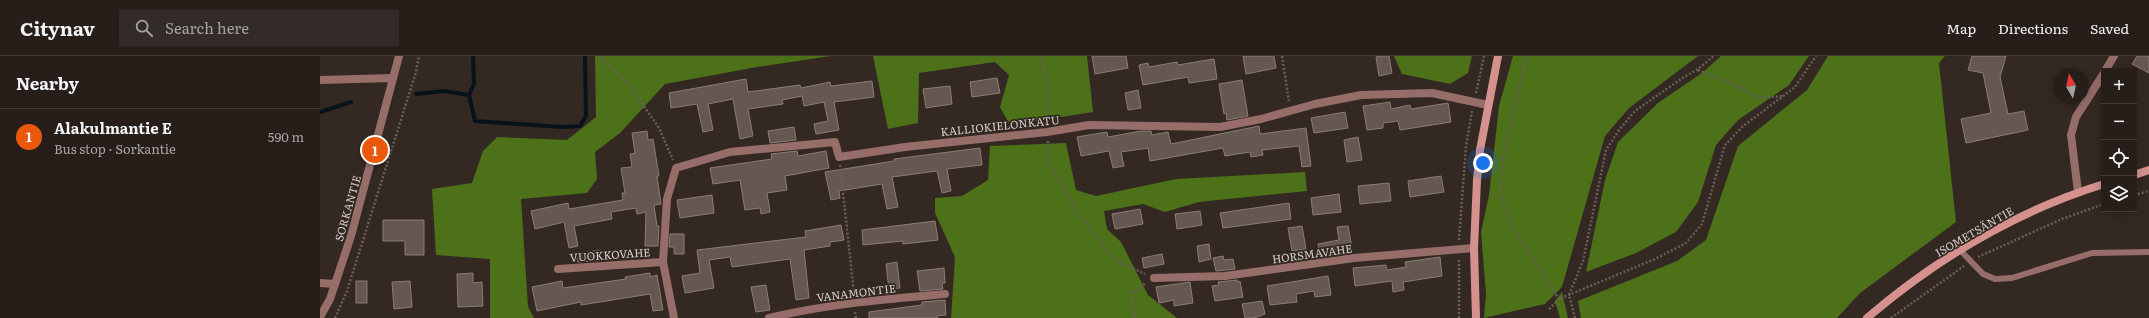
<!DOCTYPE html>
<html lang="en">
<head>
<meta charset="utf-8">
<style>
	:root { --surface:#271e1a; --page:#332b27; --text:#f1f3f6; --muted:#a4a2a2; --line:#433c39; --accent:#ea580c }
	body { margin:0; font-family:Literata,serif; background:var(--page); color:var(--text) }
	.controls { position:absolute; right:12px; top:12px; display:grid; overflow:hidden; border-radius:0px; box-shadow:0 2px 10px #0003 }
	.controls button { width:36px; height:36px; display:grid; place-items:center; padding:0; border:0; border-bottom:1px solid var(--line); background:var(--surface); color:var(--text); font:20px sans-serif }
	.compass { position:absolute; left:1733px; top:12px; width:36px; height:36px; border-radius:50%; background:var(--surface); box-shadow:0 2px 10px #0003; rotate:351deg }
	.you { position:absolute; left:1163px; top:107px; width:14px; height:14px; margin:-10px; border:3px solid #fff; border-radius:50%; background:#1a73e8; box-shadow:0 0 0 6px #1a73e833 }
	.badge { display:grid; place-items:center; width:26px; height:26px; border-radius:50%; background:var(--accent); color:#fff; font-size:13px; font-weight:700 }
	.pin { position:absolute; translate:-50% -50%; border:2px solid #fff; box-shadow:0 1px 4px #0006 }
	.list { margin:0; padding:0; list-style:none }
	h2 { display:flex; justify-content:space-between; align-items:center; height:52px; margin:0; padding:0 16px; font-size:17px }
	h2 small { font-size:13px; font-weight:400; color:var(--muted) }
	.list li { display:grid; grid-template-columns:26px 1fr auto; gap:12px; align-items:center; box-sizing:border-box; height:56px; padding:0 16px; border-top:1px solid var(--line) }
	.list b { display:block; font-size:15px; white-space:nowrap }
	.list p { margin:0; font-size:13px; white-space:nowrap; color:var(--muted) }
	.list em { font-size:13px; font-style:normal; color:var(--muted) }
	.icon { flex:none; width:22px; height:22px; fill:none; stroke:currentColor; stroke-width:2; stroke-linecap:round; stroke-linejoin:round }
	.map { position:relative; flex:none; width:1829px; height:262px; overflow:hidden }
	header { display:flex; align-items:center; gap:24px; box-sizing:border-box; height:56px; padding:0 20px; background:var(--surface); border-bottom:1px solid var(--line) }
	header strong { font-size:19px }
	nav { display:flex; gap:22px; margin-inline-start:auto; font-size:14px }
	.search { width:280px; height:36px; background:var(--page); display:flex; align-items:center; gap:10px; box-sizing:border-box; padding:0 14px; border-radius:0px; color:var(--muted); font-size:15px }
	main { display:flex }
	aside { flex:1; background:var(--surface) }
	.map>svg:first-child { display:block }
	.forest { fill:#4c7119 }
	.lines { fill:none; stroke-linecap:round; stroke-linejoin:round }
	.stream { stroke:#06131b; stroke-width:4 }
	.building { fill:#655851; stroke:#8b7d75 }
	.path { stroke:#695e59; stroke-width:2.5; stroke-dasharray:2 2; stroke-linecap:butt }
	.service { stroke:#976d6a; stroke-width:6 }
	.minor { stroke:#976d6a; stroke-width:8 }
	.secondary { stroke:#d4918d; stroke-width:8 }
	.labels { text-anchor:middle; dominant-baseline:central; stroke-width:3.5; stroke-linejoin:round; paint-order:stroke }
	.street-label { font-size:11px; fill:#d7d0cb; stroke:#342822 }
</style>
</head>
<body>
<header>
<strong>Citynav</strong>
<div class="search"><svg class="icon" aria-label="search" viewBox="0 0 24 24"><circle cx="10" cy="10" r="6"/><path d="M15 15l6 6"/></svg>Search here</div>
<nav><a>Map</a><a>Directions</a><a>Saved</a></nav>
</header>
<main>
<aside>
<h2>Nearby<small></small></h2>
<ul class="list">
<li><span class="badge">1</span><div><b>Alakulmantie E</b><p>Bus stop · Sorkantie</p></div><em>590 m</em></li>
</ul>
</aside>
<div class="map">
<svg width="1829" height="262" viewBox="0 0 1829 262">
	<rect width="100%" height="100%" fill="#342822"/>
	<g class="forest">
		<path d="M 275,0 L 511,0 L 437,11 L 345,28 L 300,77 L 275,96 L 277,123 L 267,137 L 201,143 L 208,251 L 214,262 L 170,262 L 170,203 L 116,199 L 112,133 L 152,127 L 163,95 L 177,81 L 247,84 L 276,61 Z"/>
		<path d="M 553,0 L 767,0 L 773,56 L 690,69 L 680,51 L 689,19 L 675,6 L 599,17 L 598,67 L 568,73 Z"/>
		<path d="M 1074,0 L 1152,0 L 1148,17 L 1130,28 L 1082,18 Z"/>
		<path d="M 1193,0 L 1378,0 L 1309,52 L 1285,80 L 1242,231 L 1225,248 L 1164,262 L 1166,238 L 1161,176 L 1169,139 L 1179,50 Z"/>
		<path d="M 1401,0 L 1489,0 L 1469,29 L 1418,64 L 1396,89 L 1378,146 L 1356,176 L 1316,197 L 1266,216 L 1285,124 L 1298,86 L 1338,47 L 1382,17 Z"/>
		<path d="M 1508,0 L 1625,0 L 1619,7 L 1636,166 L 1540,237 L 1517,262 L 1261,262 L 1258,245 L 1357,205 L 1386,184 L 1418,90 L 1487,34 Z"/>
		<path d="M 746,87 L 756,134 L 776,140 L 856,123 L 985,116 L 987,135 L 879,146 L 845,156 L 823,148 L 784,155 L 787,173 L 801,186 L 828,239 L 857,262 L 631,262 L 635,201 L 615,157 L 615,142 L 642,140 L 668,124 L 670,90 Z"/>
		<path d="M 1242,236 L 1248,262 L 1240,262 L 1235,245 Z"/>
	</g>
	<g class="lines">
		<g class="stream">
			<path d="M 96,38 L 124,35 L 149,39 L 155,65 L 242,71 L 260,70 L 266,60 L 265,0"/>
			<path d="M 149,39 L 154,28 L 153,0"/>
			<path d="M 0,56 L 31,46"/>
		</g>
	</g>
	<g class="building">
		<path d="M 772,0 L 806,0 L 808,12 L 775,18 Z"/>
		<path d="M 923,0 L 954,0 L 956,12 L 926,18 Z"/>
		<path d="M 1063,0 L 1069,0 L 1072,17 L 1059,20 L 1056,1 Z"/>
		<path d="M 1652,0 L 1686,0 L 1680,21 L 1688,58 L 1704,55 L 1708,74 L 1646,87 L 1641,63 L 1671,57 L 1663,17 L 1648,14 Z"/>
		<path d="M 1817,0 L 1829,0 L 1829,17 L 1812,8 Z"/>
		<path d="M 894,3 L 897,23 L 869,27 L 868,21 L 823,29 L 819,9 L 828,7 L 829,11 L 857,6 L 858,9 Z"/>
		<path d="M 677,22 L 680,37 L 652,41 L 650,26 Z"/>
		<path d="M 426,23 L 428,36 L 480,29 L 481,32 L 510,26 L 511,30 L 552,25 L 554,41 L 514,46 L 519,74 L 496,78 L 494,68 L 508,65 L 504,46 L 484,50 L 482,40 L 462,44 L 463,48 L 428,53 L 433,80 L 420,83 L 413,43 L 388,48 L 393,74 L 383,76 L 377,48 L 351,52 L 349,37 Z"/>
		<path d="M 922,24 L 928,60 L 907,64 L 906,57 L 904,58 L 899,28 Z"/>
		<path d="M 630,30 L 632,48 L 606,52 L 603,33 Z"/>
		<path d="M 818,34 L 821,52 L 808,54 L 805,37 Z"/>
		<path d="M 1070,46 L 1071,53 L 1090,49 L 1091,53 L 1128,47 L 1131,66 L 1080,74 L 1078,65 L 1063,67 L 1063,72 L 1047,74 L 1043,50 Z"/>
		<path d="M 1025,56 L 1028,72 L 994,77 L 991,62 Z"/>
		<path d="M 939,70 L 940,78 L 986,72 L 991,110 L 982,111 L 979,90 L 942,94 L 943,99 L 931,101 L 930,96 L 905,100 L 903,92 L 830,105 L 828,92 L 801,96 L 804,110 L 793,112 L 789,95 L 761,100 L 757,81 L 787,76 L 788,81 L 821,75 L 831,75 L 832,79 L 848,76 L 851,88 Z"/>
		<path d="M 474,71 L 476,84 L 450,87 L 448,75 Z"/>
		<path d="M 327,75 L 328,84 L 333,83 L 339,120 L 337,120 L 341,148 L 334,149 L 337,170 L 339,170 L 338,190 L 325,190 L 326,156 L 317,158 L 316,152 L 291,156 L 292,163 L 254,170 L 258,190 L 249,192 L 244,166 L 215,173 L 211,155 L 248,147 L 249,153 L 303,144 L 302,137 L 305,137 L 301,112 L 312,111 L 310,98 L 315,97 L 312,77 Z"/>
		<path d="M 1038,81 L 1042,104 L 1027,106 L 1024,84 Z"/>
		<path d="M 660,92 L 662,109 L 627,113 L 631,135 L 622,137 L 617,115 L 572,121 L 578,151 L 567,153 L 562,128 L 519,135 L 520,142 L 511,144 L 505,116 L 574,105 L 574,103 Z"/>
		<path d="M 477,95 L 478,100 L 506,95 L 509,112 L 465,120 L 467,134 L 447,137 L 450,156 L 441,158 L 440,152 L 425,154 L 420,124 L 393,128 L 390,112 L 452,103 L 451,98 Z"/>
		<path d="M 1121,120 L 1124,136 L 1090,141 L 1088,125 Z"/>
		<path d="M 1069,127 L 1071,145 L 1040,148 L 1038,130 Z"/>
		<path d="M 1019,138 L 1021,156 L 993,159 L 991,142 Z"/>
		<path d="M 392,139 L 394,157 L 360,162 L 357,144 Z"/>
		<path d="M 969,147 L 971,163 L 903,172 L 900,157 Z"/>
		<path d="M 820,153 L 823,168 L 795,173 L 792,158 Z"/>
		<path d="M 880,155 L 882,169 L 857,173 L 855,158 Z"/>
		<path d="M 63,164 L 104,164 L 104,199 L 85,199 L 85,185 L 63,185 Z"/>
		<path d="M 615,165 L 618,184 L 583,188 L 583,185 L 543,189 L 542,174 Z"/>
		<path d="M 521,169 L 524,184 L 510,186 L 510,190 L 484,194 L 489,242 L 476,244 L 470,203 L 412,211 L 410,201 L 389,204 L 394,232 L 365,237 L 362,220 L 380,217 L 377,194 L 486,181 L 485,175 Z"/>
		<path d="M 982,170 L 986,193 L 972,195 L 968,172 Z"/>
		<path d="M 1028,170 L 1032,192 L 999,197 L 998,188 L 1019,184 L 1017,171 Z"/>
		<path d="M 350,178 L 364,178 L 364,198 L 354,198 L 354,191 L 349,191 Z"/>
		<path d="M 889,188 L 891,203 L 879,206 L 877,190 Z"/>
		<path d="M 279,194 L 281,204 L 258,206 L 257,198 Z"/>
		<path d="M 842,198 L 844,208 L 824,212 L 822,202 Z"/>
		<path d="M 903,200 L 904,204 L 913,203 L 915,213 L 896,215 L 893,202 Z"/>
		<path d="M 1120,201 L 1122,220 L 1083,226 L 1084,234 L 1073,236 L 1072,225 L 1035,230 L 1033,212 L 1066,209 L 1067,214 L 1086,211 L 1085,206 Z"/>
		<path d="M 577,206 L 580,232 L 569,233 L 566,208 Z"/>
		<path d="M 624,212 L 625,227 L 622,227 L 623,233 L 600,235 L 597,215 Z"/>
		<path d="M 153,217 L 153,227 L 162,226 L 163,250 L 138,251 L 137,218 Z"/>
		<path d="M 330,217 L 330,221 L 337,219 L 343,254 L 333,255 L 330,238 L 261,249 L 261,246 L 217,255 L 212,231 L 242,225 L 243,232 L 306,223 L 305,221 Z"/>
		<path d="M 1008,220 L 1011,239 L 995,241 L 994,235 L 976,238 L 977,246 L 950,249 L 947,230 Z"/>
		<path d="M 917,224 L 917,226 L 920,225 L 923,241 L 895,245 L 892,230 L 899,229 L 898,226 Z"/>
		<rect x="36" y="225" width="11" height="22"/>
		<path d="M 90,225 L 92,251 L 74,253 L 72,226 Z"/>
		<path d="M 870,226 L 873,247 L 854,250 L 854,244 L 839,247 L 836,231 Z"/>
		<path d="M 446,229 L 450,254 L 436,256 L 431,231 Z"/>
		<path d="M 625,244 L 626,259 L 617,260 L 617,262 L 549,262 L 549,256 L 602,249 L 602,246 Z"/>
		<path d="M 942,245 L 945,258 L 934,262 L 925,262 L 922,248 Z"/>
	</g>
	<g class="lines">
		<g class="path">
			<path d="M 279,0 L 308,27 L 339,72 L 353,104"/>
			<path d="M 721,0 L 730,39 L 728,66"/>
			<path d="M 962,0 L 969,45"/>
			<path d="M 1206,0 L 1183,104 L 1180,138 L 1194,174 L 1239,243"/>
			<path d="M 1378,14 L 1418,30 L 1440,42 L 1463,40"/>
			<path d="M 1156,37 L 1164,0"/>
			<path d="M 728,85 L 728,105 L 759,159 L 795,204 L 825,218"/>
			<path d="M 520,109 L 534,237"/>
			<path d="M 1814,139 L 1829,135"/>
			<path d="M 1139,184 L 1146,90 L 1152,55"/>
			<path d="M 1658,201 L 1742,163 L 1784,148"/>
			<path d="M 1229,253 L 1239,243 L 1335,203 L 1366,187 L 1382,168 L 1405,89 L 1422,71 L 1475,31 L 1496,0"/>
			<path d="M 535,256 L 536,262"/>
			<path d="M 15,262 L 27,235 L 96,16 L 99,0"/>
			<path d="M 815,262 L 811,237 L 826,227"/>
			<path d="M 1139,262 L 1139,203"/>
			<path d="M 1255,262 L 1249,239 L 1263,205 L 1286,94 L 1299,74 L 1315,55 L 1361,23 L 1378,13 L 1394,0"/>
			<path d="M 1571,262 L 1644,210"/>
		</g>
		<path class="service" d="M 1640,194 L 1663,218 L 1675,223 L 1692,222 L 1772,197 L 1829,196"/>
		<g class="minor">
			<path d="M 1785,15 L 1794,0"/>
			<path d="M 0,24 L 73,22"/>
			<path d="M 1758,136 L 1751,79 L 1756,61 L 1784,17"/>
			<path d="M 238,213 L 343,206"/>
			<path d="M 834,222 L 905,220 L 1034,202 L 1154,192"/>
			<path d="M 0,227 L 15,228"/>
			<path d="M 0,261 L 10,243 L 31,180 L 79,0"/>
			<path d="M 354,262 L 343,206 L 347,143 L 356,112 L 410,96 L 515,86 L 519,101 L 585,91 L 727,76 L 769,69 L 900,71 L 941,63 L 995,48 L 1041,39 L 1112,37 L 1168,49"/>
			<path d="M 449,262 C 507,248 566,243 625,238"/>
		</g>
		<g class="secondary">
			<path d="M 1814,119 L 1829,114"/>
			<path d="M 1156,262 L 1154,192 L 1157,124 L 1160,94 L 1178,0"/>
			<path d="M 1547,262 C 1616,203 1697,155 1784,128"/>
		</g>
	</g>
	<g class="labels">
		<g class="street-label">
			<text transform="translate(680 69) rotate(-6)">KALLIOKIELONKATU</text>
			<text transform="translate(27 152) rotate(-74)">SORKANTIE</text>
			<text transform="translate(1654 175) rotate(-30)">ISOMETSÄNTIE</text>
			<text transform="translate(992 197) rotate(-8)">HORSMAVAHE</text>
			<text transform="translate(290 198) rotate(-4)">VUOKKOVAHE</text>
			<text transform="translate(536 236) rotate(-7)">VANAMONTIE</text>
		</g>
	</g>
</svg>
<div class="controls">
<button>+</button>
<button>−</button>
<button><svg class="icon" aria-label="locate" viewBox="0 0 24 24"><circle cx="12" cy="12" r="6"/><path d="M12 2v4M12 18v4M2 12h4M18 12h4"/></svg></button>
<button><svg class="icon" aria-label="layers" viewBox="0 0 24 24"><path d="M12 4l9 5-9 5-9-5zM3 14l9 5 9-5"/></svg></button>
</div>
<svg class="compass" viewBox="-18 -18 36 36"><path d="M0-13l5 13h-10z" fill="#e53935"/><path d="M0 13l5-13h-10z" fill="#a4a2a2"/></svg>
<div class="you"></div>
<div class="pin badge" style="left:55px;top:94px">1</div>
</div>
</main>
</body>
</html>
